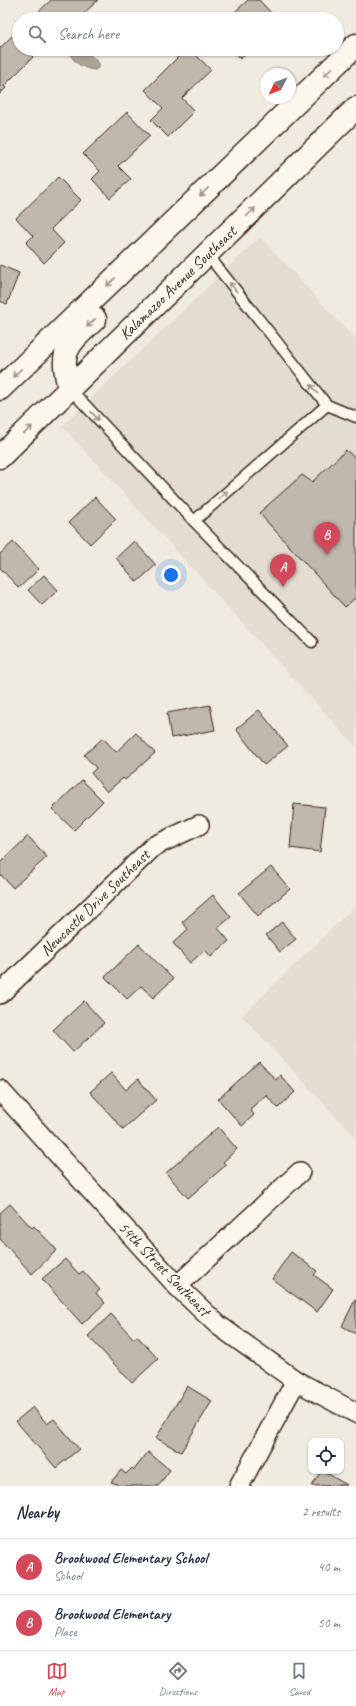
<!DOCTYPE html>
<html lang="en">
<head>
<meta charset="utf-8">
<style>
	:root { --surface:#fff; --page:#f2f2f3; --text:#1f2937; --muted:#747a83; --line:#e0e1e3; --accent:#d1495b }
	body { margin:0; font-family:Caveat,sans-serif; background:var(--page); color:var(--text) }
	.controls { position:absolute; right:12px; bottom:12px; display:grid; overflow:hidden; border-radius:8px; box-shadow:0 1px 3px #0004 }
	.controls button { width:36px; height:36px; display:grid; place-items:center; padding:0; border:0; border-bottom:1px solid var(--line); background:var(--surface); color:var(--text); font:20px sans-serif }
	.compass { position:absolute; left:260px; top:68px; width:36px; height:36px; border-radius:50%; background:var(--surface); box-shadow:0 1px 3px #0004; rotate:227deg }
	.you { position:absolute; left:171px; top:575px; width:14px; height:14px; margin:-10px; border:3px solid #fff; border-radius:50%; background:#1a73e8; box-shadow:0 0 0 6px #1a73e833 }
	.badge { display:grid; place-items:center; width:26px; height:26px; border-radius:50%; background:var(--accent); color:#fff; font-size:13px; font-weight:700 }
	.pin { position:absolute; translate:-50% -33px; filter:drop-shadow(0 1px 2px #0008) }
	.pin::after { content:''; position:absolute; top:21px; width:14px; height:12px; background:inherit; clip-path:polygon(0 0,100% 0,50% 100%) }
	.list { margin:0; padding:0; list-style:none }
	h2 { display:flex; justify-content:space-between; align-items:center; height:52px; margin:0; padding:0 16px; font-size:17px }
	h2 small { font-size:13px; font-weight:400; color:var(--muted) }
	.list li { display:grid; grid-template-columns:26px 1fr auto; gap:12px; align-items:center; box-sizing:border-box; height:56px; padding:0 16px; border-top:1px solid var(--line) }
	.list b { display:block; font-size:15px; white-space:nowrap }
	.list p { margin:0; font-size:13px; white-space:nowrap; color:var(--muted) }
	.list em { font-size:13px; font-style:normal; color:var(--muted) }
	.icon { flex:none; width:22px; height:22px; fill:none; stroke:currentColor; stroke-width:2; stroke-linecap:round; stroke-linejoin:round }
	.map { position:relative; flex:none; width:356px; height:1486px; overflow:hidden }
	.search { position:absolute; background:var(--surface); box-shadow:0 1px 3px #0004; left:12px; right:12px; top:12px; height:44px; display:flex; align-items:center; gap:10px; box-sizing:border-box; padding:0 14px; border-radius:22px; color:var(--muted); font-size:15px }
	.sheet { height:164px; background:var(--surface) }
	nav { display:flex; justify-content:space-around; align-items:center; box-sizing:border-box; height:56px; border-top:1px solid var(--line); background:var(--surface); font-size:11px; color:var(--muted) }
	nav a { display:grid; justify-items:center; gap:2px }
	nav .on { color:var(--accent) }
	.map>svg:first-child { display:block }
	.built { fill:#e2dcd1 }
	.water { fill:#aca397; stroke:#7f7367 }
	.building { fill:#c0b8ad; stroke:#3b2a1e }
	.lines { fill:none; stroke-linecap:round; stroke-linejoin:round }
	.service-casing { stroke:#3b2a1e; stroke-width:13 }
	.minor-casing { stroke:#3b2a1e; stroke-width:22 }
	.secondary-casing { stroke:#3b2a1e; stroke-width:25 }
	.service { stroke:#fbf7ec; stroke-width:10 }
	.minor { stroke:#fbf7ec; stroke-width:19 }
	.secondary { stroke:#fbf7ec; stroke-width:22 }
	.oneway { stroke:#9b9085 }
	.labels { text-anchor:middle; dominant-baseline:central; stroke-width:3.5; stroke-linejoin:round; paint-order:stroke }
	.street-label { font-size:16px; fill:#3b2a1e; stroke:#fbf7ec }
</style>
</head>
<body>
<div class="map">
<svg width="356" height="1486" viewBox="0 0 356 1486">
	<rect width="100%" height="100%" fill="#f0ebe0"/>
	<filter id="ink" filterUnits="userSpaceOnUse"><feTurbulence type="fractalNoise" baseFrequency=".025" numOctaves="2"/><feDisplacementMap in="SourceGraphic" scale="8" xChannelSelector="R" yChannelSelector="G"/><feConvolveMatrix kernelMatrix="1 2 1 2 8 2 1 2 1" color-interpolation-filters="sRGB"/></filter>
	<g filter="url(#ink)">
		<g class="built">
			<path d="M 260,237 L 356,340 L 356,747 L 62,426 Z"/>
			<path d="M 356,905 L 356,1138 L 242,1016 Z"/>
		</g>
		<path class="water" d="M 73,49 L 88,49 L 89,50 L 88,53 L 99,63 L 99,67 L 95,70 C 85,69 76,64 71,56 Z"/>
		<g class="building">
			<path d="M 51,0 L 98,0 L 78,19 L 31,19 Z"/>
			<path d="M 248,0 L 259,0 L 277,19 L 227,19 Z"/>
			<path d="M 12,36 L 19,43 L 19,49 L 25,49 L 33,57 L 4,86 L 6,88 L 0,94 L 0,48 Z"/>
			<path d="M 186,49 L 190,49 L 211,70 L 182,98 L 194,111 L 168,137 L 151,120 L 163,108 L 145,90 Z"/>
			<path d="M 231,49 L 262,49 L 256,54 L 251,49 L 240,59 Z"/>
			<path d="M 127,112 L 150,136 L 118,166 L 131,179 L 110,198 L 92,179 L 100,171 L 83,154 Z"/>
			<path d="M 58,177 L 81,200 L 51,229 L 64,243 L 44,263 L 26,243 L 33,236 L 16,218 Z"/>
			<path d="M 0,265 L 19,273 L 7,304 L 0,301 Z"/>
			<path d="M 346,450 L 356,459 L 356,597 L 345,607 L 259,513 L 302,475 L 312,482 Z"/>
			<path d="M 95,497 L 116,519 L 90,544 L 69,522 Z"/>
			<path d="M 134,541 L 156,565 L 137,582 L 116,558 Z"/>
			<path d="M 13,542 L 39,569 L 19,588 L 0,568 L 0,554 Z"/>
			<path d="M 44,575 L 58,590 L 42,605 L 28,590 Z"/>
			<path d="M 210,705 L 215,730 L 171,738 L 167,713 Z"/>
			<path d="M 259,710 L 288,746 L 264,765 L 236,729 Z"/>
			<path d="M 136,733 L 155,753 L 125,780 L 123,778 L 107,792 L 91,773 L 96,768 L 84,755 L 103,738 L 116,752 Z"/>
			<path d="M 82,780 L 103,801 L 74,830 L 52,809 Z"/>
			<path d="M 294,804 L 325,807 L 320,852 L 290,848 Z"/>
			<path d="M 28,836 L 47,857 L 13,888 L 0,874 L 0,863 Z"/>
			<path d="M 271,867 L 290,889 L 258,916 L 239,893 Z"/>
			<path d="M 213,895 L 231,917 L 218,928 L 229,941 L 211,957 L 205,950 L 190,963 L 173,943 L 188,929 L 182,922 Z"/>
			<path d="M 282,922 L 296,939 L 280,952 L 266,935 Z"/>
			<path d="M 139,944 L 173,979 L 153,998 L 141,986 L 127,999 L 105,977 Z"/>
			<path d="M 84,1001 L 104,1023 L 73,1052 L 53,1030 Z"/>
			<path d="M 259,1062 L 276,1080 L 280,1075 L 295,1092 L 278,1108 L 266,1095 L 250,1109 L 254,1115 L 242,1126 L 218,1099 Z"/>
			<path d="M 111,1073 L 126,1090 L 138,1079 L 156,1100 L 123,1129 L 90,1092 Z"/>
			<path d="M 218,1127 L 237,1149 L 223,1162 L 226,1165 L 188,1198 L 166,1173 Z"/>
			<path d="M 10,1204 L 32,1228 L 34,1226 L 57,1250 L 32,1274 L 0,1239 L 0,1213 Z"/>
			<path d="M 291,1252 L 317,1271 L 314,1275 L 333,1289 L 317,1312 L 272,1279 Z"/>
			<path d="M 65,1259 L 79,1274 L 83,1271 L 100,1290 L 96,1293 L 105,1303 L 82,1324 L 42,1279 Z"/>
			<path d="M 355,1300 L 356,1300 L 356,1334 L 342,1326 Z"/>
			<path d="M 111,1314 L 134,1339 L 137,1336 L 158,1359 L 132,1383 L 88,1336 Z"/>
			<path d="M 187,1386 L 212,1401 L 181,1452 L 156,1438 Z"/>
			<path d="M 33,1407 L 47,1424 L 54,1419 L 79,1449 L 56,1468 L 16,1421 Z"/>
			<path d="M 148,1452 L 170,1470 L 158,1486 L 116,1486 L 117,1484 L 111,1482 L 121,1470 L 126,1474 L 132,1468 L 134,1470 Z"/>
			<path d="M 321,1471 L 323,1471 L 347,1485 L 312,1486 Z"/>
		</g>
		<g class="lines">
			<g class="service-casing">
				<g id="service">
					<path d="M 70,389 L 194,521 L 312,642"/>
					<path d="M 327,405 L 356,417"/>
					<path d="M 194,521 L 327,405 L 207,254"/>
				</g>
			</g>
			<g class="minor-casing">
				<g id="minor">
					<path d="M 0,994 L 154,846 L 199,825"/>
					<path d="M 0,1090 L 177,1286 L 218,1325 L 296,1381 L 356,1413"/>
					<path d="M 177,1286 L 300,1172"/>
					<path d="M 239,1486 L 296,1381"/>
				</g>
			</g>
			<g class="secondary-casing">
				<g id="secondary">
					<path d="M 0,389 L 356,45"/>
					<path d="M 70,389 C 57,351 69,344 95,319"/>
					<path d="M 0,457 L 356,108"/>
				</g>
			</g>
			<use href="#service" class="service"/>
			<use href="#minor" class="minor"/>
			<use href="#secondary" class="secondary"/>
		</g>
		<defs><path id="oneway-shaft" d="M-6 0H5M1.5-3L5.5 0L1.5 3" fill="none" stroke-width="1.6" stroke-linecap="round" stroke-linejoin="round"/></defs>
		<g class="oneway">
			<use href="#oneway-shaft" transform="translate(328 72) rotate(136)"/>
			<use href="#oneway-shaft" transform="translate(204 192) rotate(136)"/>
			<use href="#oneway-shaft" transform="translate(251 212) rotate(-44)"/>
			<use href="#oneway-shaft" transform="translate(111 282) rotate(136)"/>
			<use href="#oneway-shaft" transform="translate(233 287) rotate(-129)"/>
			<use href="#oneway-shaft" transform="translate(91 323) rotate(136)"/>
			<use href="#oneway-shaft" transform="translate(17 373) rotate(136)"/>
			<use href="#oneway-shaft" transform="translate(314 389) rotate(-129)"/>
			<use href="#oneway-shaft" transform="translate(95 416) rotate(47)"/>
			<use href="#oneway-shaft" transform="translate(28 430) rotate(-44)"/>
			<use href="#oneway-shaft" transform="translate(223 495) rotate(-41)"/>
		</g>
	</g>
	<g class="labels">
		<g class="street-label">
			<text transform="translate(178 283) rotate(-44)">Kalamazoo Avenue Southeast</text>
			<text transform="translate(95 903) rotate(-44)">Newcastle Drive Southeast</text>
			<text transform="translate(164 1269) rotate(46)">54th Street Southeast</text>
		</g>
	</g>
</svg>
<div class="controls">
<button><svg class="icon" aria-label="locate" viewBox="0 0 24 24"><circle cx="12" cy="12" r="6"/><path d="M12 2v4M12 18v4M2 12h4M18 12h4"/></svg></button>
</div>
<svg class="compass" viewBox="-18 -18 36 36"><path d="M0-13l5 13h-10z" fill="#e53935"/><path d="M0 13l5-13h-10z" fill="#747a83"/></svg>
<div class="you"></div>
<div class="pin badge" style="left:283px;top:587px">A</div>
<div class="pin badge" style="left:327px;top:555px">B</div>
<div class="search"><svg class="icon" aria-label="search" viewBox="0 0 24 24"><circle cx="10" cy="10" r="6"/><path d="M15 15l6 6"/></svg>Search here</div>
</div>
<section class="sheet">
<h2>Nearby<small>2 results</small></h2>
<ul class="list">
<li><span class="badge">A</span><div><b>Brookwood Elementary School</b><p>School</p></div><em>40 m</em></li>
<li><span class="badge">B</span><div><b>Brookwood Elementary</b><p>Place</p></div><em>50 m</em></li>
</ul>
</section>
<nav>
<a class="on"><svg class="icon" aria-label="map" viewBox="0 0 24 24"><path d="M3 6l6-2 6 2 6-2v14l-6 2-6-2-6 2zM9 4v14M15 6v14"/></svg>Map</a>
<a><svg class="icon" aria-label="directions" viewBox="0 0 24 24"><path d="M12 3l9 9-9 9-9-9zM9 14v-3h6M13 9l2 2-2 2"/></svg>Directions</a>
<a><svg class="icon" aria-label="saved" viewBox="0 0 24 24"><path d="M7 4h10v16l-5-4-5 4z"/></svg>Saved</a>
</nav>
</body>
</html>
